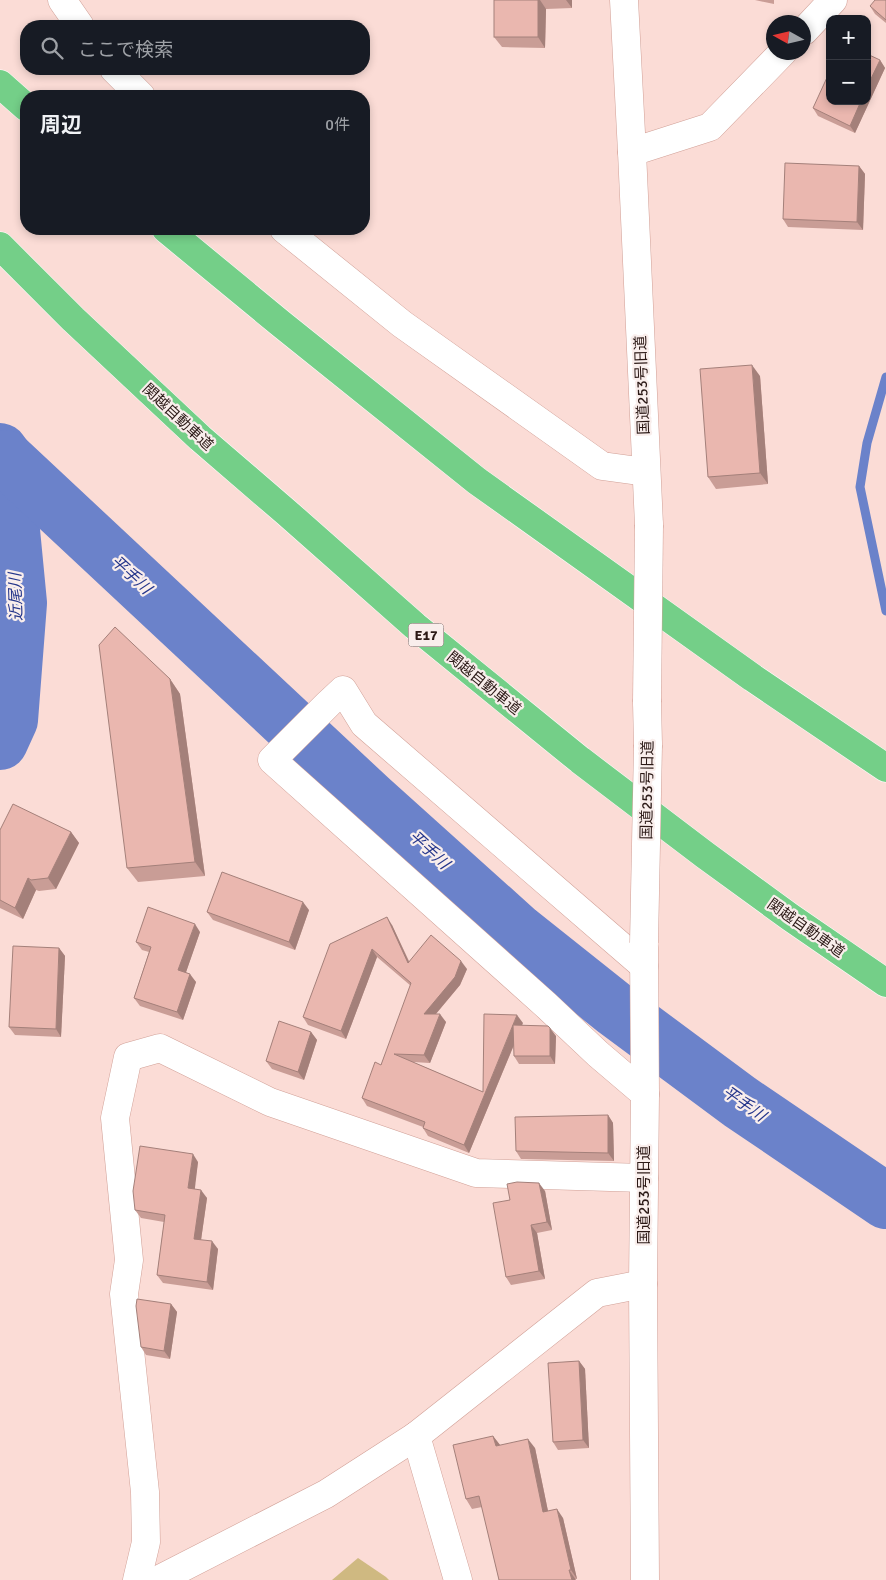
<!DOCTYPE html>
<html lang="ja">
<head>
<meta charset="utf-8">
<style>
	:root { --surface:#171b24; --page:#20242c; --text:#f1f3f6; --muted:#9ea1a6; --line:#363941 }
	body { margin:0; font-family:Signika,"Noto Sans JP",sans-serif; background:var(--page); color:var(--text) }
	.controls { position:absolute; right:15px; top:15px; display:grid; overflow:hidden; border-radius:10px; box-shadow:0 2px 8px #0003 }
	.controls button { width:45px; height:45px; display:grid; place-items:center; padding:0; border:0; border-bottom:1px solid var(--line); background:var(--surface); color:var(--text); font:25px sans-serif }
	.compass { position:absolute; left:766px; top:15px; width:45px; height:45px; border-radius:50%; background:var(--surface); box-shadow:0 2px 8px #0003; rotate:278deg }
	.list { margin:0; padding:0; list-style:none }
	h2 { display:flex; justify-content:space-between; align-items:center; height:65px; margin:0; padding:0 20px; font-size:21px }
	h2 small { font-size:16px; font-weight:400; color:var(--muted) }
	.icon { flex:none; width:28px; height:28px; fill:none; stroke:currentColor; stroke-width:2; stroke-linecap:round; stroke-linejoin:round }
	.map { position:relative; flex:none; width:886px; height:1580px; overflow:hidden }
	.search { position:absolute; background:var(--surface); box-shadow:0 2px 8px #0003; left:20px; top:20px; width:350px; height:55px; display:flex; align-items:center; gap:12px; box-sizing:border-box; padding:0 18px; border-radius:20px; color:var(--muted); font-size:19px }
	.panel { position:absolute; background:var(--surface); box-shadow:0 2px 8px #0003; left:20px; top:90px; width:350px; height:145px; border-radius:20px }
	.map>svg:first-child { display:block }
	.green { fill:#cfb981 }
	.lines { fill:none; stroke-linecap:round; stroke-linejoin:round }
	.stream { stroke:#6b82ca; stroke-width:9 }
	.river { stroke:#6b82ca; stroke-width:56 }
	.minor-casing { stroke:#d1a097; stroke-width:29 }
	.highway-casing { stroke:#fff; stroke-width:29 }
	.minor { stroke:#fff; stroke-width:28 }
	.highway { stroke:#74cf88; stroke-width:28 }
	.minor-bridge-casing { stroke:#d1a097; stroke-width:29; stroke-linecap:butt }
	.minor-bridge { stroke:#fff; stroke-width:28 }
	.wall { fill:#c99d96 }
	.shaded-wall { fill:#a4807a }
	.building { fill:#eab7af; stroke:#a4807a }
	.labels { text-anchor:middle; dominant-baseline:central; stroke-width:4.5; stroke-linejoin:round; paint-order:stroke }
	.shield { fill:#f9eeec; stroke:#695956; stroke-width:1 }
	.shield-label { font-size:14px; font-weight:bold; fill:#2b1916 }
	.street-label { font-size:15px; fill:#2b1916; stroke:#f9eeec }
	.water-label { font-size:16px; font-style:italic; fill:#25368b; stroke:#f9eeec }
</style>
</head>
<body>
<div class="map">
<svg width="886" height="1580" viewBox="0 0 886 1580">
	<rect width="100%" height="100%" fill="#fbdcd6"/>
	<path class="green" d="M 358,1558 L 386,1577 L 389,1580 L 332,1580 Z"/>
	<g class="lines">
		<path class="stream" d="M 886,377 L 867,443 L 860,487 L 886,611"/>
		<g class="river">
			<path d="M 0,451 L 5,458 L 19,603 L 10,720 L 0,742"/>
			<path d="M 5,458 L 370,799 L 518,932 L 616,1010 L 740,1102 L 886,1201"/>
		</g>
		<g class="minor-casing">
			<g id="minor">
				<path d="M 62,0 L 80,26"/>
				<path d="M 624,0 L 632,152 L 649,525"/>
				<path d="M 804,31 L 833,0"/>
				<path d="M 114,69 L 141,96"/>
				<path d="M 632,152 L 710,127 L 783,52"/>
				<path d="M 284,229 L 402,324 L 602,466 L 646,472"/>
				<path d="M 647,702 L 648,745"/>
				<path d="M 644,947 L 645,1094 L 643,1284 L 645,1580"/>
				<path d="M 644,966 L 364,724 L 343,690 L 328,704 L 272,760 L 546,1005 L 598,1054 L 645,1094"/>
				<path d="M 416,1436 L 458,1580"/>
				<path d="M 137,1580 L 146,1542 L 145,1492 L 124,1294 L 129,1260 L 115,1118 L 128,1057 L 160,1048 L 270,1102 L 476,1173 L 644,1178"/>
				<path d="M 158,1580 L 326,1494 L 416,1436 L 597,1293 L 643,1284"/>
			</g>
		</g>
		<g class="highway-casing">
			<g id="highway">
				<path d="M 0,84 L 26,107"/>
				<path d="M 166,229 L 280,323 L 477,481 L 753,678 L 886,768"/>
				<path d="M 0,246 L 73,319 L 200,438 L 286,512 L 415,626 L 580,760 L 705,855 L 790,917 L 886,983"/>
			</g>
		</g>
		<use href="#minor" class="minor"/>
		<use href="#highway" class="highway"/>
		<g class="minor-bridge-casing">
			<g id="minor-bridge">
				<path d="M 647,702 L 649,525"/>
				<path d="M 644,943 L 648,745"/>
			</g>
		</g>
		<use href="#minor-bridge" class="minor-bridge"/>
	</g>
	<g class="wall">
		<path d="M 494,0 L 572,0 L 572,8 L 546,9 L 545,48 L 502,47 L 494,37 Z"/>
		<path d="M 755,0 L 774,0 L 774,4 Z"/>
		<path d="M 886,0 L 886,23 L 875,14 L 870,6 Z"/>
		<path d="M 880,60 L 885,68 L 855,133 L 818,116 L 813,108 Z"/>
		<path d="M 859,166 L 865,174 L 863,230 L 788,227 L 783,219 Z"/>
		<path d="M 760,376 L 768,484 L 716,489 L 708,477 Z"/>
		<path d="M 170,679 L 180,694 L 205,876 L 138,882 L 127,868 Z"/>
		<path d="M 0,830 L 71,832 L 79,843 L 56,889 L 39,891 L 36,890 L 23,919 L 0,908 Z"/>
		<path d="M 309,910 L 295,950 L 213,920 L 207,912 Z"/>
		<path d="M 392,925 L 409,961 L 467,969 L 460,985 L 436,1014 L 446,1022 L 430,1063 L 413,1062 L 483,1092 L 523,1023 L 522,1025 L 556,1036 L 555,1064 L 519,1064 L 514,1056 L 514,1045 L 469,1153 L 428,1136 L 423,1128 L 423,1127 L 367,1106 L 362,1098 L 381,1065 L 411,986 L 377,957 L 346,1039 L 308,1025 L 303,1017 Z"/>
		<path d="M 200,932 L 186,972 L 196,982 L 183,1020 L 140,1006 L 134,998 L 149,952 L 142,950 L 136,942 Z"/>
		<path d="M 59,948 L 65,956 L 61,1037 L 15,1035 L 9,1027 Z"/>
		<path d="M 311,1032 L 317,1040 L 304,1080 L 272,1069 L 266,1061 Z"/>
		<path d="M 608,1115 L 613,1123 L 614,1161 L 521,1159 L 516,1151 Z"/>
		<path d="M 198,1162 L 194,1189 L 207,1198 L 201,1240 L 218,1249 L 213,1290 L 163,1283 L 157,1275 L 164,1222 L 141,1218 L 135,1210 Z"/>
		<path d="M 545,1191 L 552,1230 L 537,1233 L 545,1279 L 511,1285 L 506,1277 L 510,1200 Z"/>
		<path d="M 171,1304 L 177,1312 L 170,1359 L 146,1355 L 141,1347 Z"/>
		<path d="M 579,1361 L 585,1369 L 589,1448 L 558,1450 L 553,1442 Z"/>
		<path d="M 493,1436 L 500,1445 L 535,1448 L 548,1511 L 563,1518 L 577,1579 L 499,1580 L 482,1507 L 472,1509 L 466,1499 Z"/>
	</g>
	<g class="shaded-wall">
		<path d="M 538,0 L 540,0 L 546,9 L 545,48 L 538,37 Z"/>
		<path d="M 566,0 L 572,0 L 572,8 Z"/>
		<path d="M 880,60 L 885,68 L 855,133 L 850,126 L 861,101 L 867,101 L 867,87 Z"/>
		<path d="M 859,166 L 865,174 L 863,230 L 857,222 Z"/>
		<path d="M 752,365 L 760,376 L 768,484 L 760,473 Z"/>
		<path d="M 170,679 L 180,694 L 205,876 L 195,862 Z"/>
		<path d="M 71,832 L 79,843 L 56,889 L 48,878 Z"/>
		<path d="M 28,878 L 36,890 L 23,919 L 15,908 Z"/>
		<path d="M 303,902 L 309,910 L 295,950 L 289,942 Z"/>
		<path d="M 387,917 L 392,925 L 413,971 L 408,963 Z"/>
		<path d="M 195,924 L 200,932 L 184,978 L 178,970 Z"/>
		<path d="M 59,948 L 65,956 L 61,1037 L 56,1029 Z"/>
		<path d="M 372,949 L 377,957 L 346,1039 L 341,1031 Z"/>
		<path d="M 461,961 L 467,969 L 460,985 L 429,1022 L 424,1014 Z"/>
		<path d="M 190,974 L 196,982 L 183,1020 L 177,1012 Z"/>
		<path d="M 440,1014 L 446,1022 L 430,1063 L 424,1055 Z"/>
		<path d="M 517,1015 L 523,1023 L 469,1153 L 464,1145 Z"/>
		<path d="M 550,1028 L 556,1036 L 555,1064 L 550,1056 Z"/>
		<path d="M 311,1032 L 317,1040 L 304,1080 L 298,1072 Z"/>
		<path d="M 608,1115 L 613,1123 L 614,1161 L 608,1153 Z"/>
		<path d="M 193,1154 L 198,1162 L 194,1196 L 188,1188 Z"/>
		<path d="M 539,1183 L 545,1191 L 552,1230 L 547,1222 Z"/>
		<path d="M 201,1190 L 207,1198 L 200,1247 L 194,1239 Z"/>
		<path d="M 531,1225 L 537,1233 L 545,1279 L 539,1271 Z"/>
		<path d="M 212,1241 L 218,1249 L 213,1290 L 207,1282 Z"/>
		<path d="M 171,1304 L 177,1312 L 170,1359 L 164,1351 Z"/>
		<path d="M 579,1361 L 585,1369 L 589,1448 L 583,1440 Z"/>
		<path d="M 493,1436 L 500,1445 L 496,1446 Z"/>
		<path d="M 528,1439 L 535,1448 L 550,1521 L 543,1512 Z"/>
		<path d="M 557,1509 L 563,1518 L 577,1579 L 571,1570 Z"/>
		<path d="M 569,1570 L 576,1580 L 572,1580 Z"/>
	</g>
	<g class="building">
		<rect x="494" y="0" width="44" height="37"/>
		<path d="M 875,0 L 886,0 L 886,20 L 870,6 Z"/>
		<path d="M 867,54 L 880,60 L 867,87 Z"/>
		<path d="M 830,71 L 830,101 L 861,101 L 850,126 L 813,108 Z"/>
		<path d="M 785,163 L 859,166 L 857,222 L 783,219 Z"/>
		<path d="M 752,365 L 760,473 L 708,477 L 700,369 Z"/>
		<path d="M 115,627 L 170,679 L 195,862 L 127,868 L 99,645 Z"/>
		<path d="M 13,804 L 71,832 L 48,878 L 31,880 L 28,878 L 15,908 L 0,900 L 0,830 Z"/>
		<path d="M 222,872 L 303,902 L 289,942 L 207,912 Z"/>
		<path d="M 148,907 L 195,924 L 178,970 L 190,974 L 177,1012 L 134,998 L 151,947 L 136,942 Z"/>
		<path d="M 387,917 L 408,963 L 431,935 L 461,961 L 455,977 L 424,1014 L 440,1014 L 424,1055 L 394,1054 L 483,1092 L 484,1014 L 517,1015 L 464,1145 L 423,1128 L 425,1122 L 362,1098 L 375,1062 L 381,1065 L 411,983 L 372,949 L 341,1031 L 303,1017 L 330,944 Z"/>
		<path d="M 13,946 L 59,948 L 56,1029 L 9,1027 Z"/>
		<path d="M 279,1021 L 311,1032 L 298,1072 L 266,1061 Z"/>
		<path d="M 513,1025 L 548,1026 L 550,1028 L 550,1056 L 514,1056 Z"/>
		<path d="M 608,1115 L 608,1153 L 516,1151 L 515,1117 Z"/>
		<path d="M 140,1146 L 193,1154 L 188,1188 L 201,1190 L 194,1239 L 212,1241 L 207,1282 L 157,1275 L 165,1215 L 135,1210 L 133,1191 Z"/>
		<path d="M 517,1182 L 539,1183 L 547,1222 L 531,1225 L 539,1271 L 506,1277 L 493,1203 L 510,1200 L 507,1184 Z"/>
		<path d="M 137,1299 L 171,1304 L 164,1351 L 141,1347 L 136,1306 Z"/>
		<path d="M 579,1361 L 583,1440 L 553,1442 L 548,1363 Z"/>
		<path d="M 493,1436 L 496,1446 L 528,1439 L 543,1512 L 557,1509 L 571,1570 L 569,1570 L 572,1580 L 499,1580 L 479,1496 L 466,1499 L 453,1445 Z"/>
	</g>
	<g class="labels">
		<rect class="shield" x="408.5" y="623.5" width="35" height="23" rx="4"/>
		<g class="shield-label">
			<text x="426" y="635">E17</text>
		</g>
		<g class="street-label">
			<text transform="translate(642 385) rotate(-92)">国道253号旧道</text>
			<text transform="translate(178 417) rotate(43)">関越自動車道</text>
			<text transform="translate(484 683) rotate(39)">関越自動車道</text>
			<text transform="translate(647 790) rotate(-89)">国道253号旧道</text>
			<text transform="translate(806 928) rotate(35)">関越自動車道</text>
			<text transform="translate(644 1195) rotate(-90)">国道253号旧道</text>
		</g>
		<g class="water-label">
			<text transform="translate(131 575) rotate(43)">平手川</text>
			<text transform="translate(16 597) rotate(-92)">近尾川</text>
			<text transform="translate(429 850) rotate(43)">平手川</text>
			<text transform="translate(744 1104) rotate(35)">平手川</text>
		</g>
	</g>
</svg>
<div class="controls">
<button>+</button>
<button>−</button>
</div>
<svg class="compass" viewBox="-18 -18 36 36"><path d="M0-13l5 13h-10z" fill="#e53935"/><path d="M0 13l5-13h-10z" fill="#9ea1a6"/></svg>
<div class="search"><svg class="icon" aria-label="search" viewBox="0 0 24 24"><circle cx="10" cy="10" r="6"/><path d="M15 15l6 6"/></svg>ここで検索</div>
<section class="panel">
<h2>周辺<small>0件</small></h2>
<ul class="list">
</ul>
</section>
</div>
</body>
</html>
